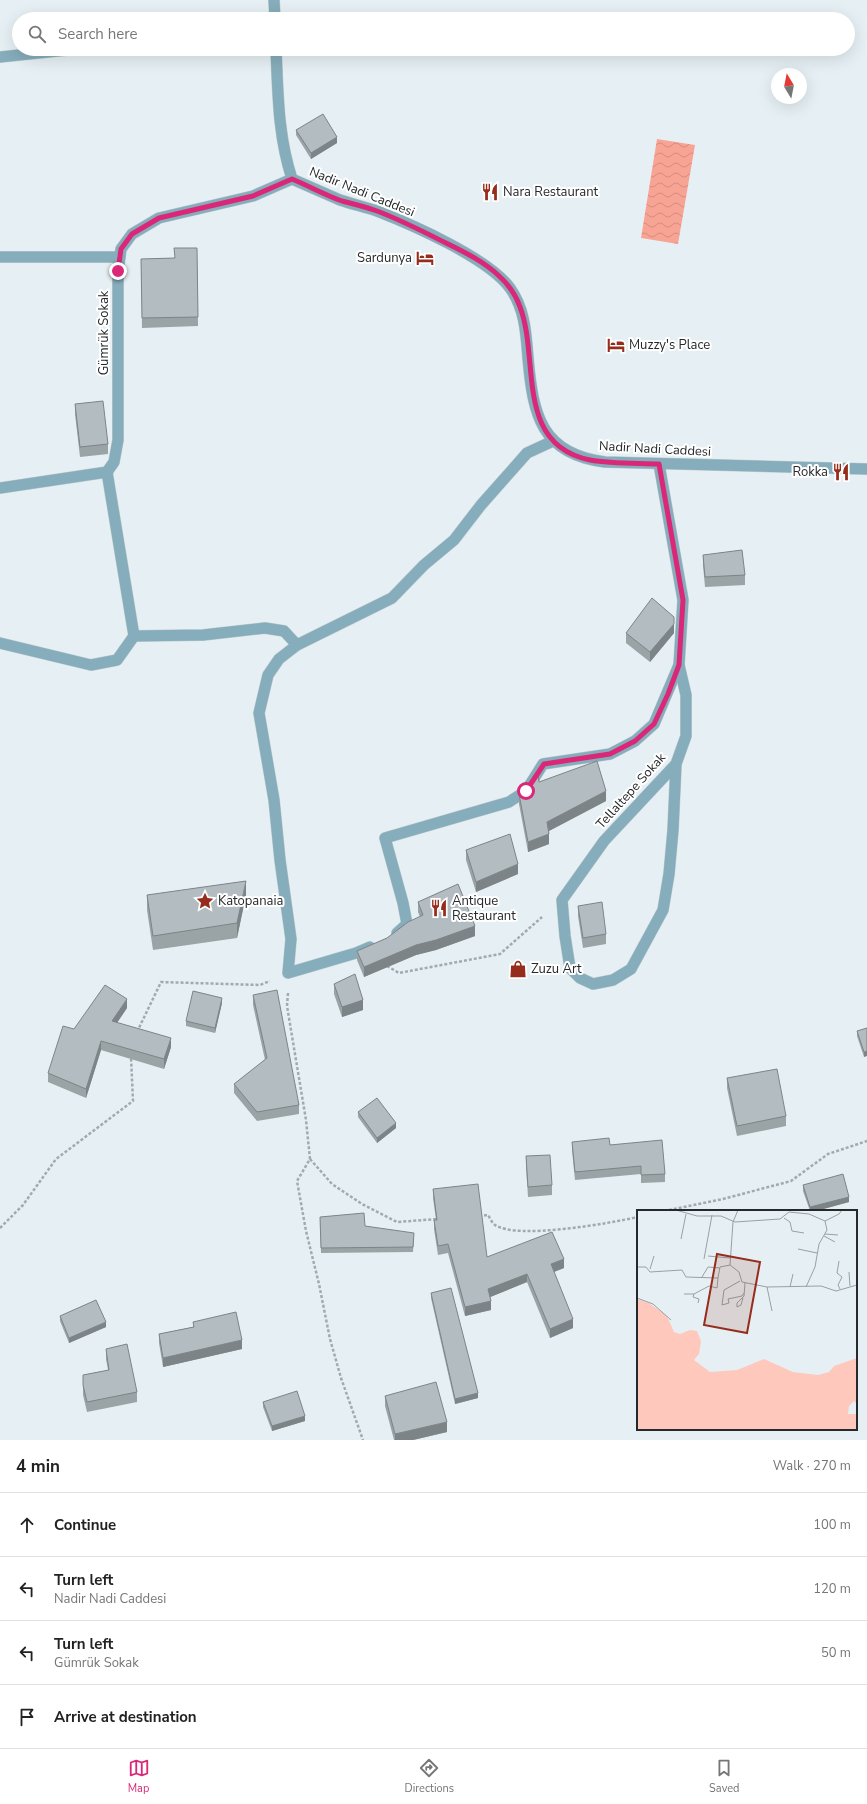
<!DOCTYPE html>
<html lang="en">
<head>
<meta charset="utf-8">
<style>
	:root { --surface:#fff; --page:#f6f6f6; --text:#222; --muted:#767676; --line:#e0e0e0; --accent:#db2777 }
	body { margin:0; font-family:"Nunito Sans",sans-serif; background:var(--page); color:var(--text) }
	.compass { position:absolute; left:771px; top:68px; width:36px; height:36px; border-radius:50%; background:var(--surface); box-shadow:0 4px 16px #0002; rotate:350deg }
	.stop { position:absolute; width:12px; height:12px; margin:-9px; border:3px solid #db2777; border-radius:50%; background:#fff }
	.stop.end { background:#db2777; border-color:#fff; box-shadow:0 1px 4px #0008 }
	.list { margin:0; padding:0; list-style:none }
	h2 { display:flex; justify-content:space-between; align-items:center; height:52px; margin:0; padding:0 16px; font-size:17px }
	h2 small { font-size:13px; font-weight:400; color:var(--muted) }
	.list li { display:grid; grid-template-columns:26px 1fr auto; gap:12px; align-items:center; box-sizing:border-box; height:64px; padding:0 16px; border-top:1px solid var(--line) }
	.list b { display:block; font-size:15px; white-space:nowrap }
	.list p { margin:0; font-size:13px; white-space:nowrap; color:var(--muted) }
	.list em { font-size:13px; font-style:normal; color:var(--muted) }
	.icon { flex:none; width:22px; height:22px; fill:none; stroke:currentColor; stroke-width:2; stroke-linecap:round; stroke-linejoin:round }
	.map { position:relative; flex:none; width:867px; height:1440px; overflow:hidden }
	.search { position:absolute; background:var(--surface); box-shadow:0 4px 16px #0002; left:12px; right:12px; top:12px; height:44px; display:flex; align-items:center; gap:10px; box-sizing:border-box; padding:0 14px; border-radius:22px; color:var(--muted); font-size:15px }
	.sheet { height:308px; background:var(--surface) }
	nav { display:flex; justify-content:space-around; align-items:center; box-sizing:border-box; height:56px; border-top:1px solid var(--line); background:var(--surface); font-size:11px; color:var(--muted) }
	nav a { display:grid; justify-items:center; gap:2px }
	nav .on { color:var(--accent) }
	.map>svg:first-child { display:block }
	.water { fill:url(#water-waves) }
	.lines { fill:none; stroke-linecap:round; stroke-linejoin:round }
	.service-casing { stroke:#c3ccd0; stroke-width:12 }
	.minor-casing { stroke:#c3ccd0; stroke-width:12 }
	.tertiary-casing { stroke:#c3ccd0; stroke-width:12 }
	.path { stroke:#a2aaad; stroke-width:2.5; stroke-dasharray:3 2; stroke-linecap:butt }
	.service { stroke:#86adbb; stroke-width:11 }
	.minor { stroke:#86adbb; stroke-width:11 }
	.tertiary { stroke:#86adbb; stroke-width:11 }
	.wall { fill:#9aa3a6 }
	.shaded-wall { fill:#7d8487 }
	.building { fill:#b3bdc1; stroke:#7d8487 }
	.route { stroke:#db2777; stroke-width:5 }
	.labels { text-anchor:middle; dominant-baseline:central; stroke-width:4; stroke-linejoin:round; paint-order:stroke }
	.street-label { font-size:13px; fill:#26292b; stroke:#fff }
	.poi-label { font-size:13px; fill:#26292b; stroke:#fff; text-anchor:start }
	.inset-road { fill:none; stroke:#99a0a4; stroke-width:1 }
	.view { fill:#962c1c; fill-opacity:0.15; stroke:#962c1c; stroke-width:2 }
	.inset-edge { fill:none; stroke:#26292b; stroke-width:2 }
</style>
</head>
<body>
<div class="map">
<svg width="867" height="1440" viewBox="0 0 867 1440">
	<defs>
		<pattern id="water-waves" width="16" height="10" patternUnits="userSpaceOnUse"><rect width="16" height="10" fill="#f8a494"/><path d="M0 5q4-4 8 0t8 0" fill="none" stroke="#d48d80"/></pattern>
	</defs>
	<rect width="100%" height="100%" fill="#e6f0f4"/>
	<path class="water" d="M 657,139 L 695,145 L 678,244 L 641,238 Z"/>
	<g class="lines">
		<g class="service-casing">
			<g id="service">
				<path d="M 0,57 L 76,49"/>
				<path d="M 0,257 L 120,257"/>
				<path d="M 134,636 L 203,635 L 265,628 L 284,631 L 297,645"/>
				<path d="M 0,643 L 91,665 L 117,660 L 134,636 L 107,472"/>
				<path d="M 397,933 L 407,924 L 403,903 L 385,838 L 509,802 L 526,791 L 543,764 L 610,754 L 635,741 L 654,724 L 679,665"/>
				<path d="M 370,947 L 356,953 L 288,973 L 291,939 L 280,860 L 274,800 L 259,713 L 268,675 L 279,659 L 297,645 L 392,598 L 424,565 L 454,540 L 481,505 L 527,453 L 553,441"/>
			</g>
		</g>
		<g class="minor-casing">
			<g id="minor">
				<path d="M 659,464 L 683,600 L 679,665 L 686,695 L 686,736 L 676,764 L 604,841 L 562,900 L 565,936 L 570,968 L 580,978 L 593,984 L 613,980 L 631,969 L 663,910 L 669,874 L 673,830 L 676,764"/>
				<path d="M 0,488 L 107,472 L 114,462 L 118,440 L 118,271 L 121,249 L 132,234 L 159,218 L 253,196 L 292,179"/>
			</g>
		</g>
		<g class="tertiary-casing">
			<g id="tertiary">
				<path d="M 274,0 L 275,19"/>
				<path d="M 276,49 C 278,94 278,136 292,179 C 308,186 324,193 340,200 C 352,204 365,207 377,211 C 413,225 488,258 510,288 C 525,309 526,333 528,358 C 533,415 541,454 605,462 L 867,469"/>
			</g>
		</g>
		<g class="path">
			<path d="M 387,966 L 399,973 L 500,954 L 542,917"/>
			<path d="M 288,993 L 287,1006 L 306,1120 L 310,1159 L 297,1181 L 306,1231 L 319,1284 L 330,1339 L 341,1378 L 363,1440"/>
			<path d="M 137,1032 L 161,982 L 260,985 L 270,981"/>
			<path d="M 310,1159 L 332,1184 L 362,1204 L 397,1222 L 438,1219"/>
			<path d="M 664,1211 L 723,1199 L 791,1181 L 828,1154 L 867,1141"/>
			<path d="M 479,1216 L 488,1215 C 490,1218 492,1223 495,1225 C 518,1240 610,1223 638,1217"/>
			<path d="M 0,1228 L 23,1205 L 56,1159 L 133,1101 L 131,1057"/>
		</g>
		<use href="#service" class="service"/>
		<use href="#minor" class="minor"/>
		<use href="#tertiary" class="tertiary"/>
	</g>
	<g class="wall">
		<path d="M 296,130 L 337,143 L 311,159 L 296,135 Z"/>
		<path d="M 197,248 L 198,326 L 142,328 L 141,259 L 174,258 Z"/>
		<path d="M 75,404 L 108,444 L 108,454 L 80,457 L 75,414 Z"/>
		<path d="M 703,555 L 745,575 L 745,585 L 705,587 L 703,565 Z"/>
		<path d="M 674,627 L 674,633 L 650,662 L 626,643 L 626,633 Z"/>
		<path d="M 539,782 L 606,801 L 549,831 L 549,844 L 528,852 L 519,804 L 519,794 Z"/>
		<path d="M 466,850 L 518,874 L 476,892 L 466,860 Z"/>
		<path d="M 147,895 L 246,895 L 237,938 L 153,950 L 147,910 Z"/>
		<path d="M 418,902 L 475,936 L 436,950 L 416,955 L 364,977 L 357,960 L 357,951 L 387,938 L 420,917 L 418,912 Z"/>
		<path d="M 578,906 L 606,934 L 606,944 L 583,948 L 578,916 Z"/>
		<path d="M 334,984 L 363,1010 L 342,1017 L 334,994 Z"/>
		<path d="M 253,995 L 299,1105 L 299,1114 L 257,1121 L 234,1093 L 234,1084 L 265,1060 L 253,1005 Z"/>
		<path d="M 222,1003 L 215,1033 L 186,1026 L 186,1021 Z"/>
		<path d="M 127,1008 L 117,1023 L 171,1047 L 164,1069 L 101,1050 L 86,1098 L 48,1082 L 48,1073 L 74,1029 Z"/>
		<path d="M 867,1028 L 864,1057 L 857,1036 L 857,1031 Z"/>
		<path d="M 727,1078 L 786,1116 L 786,1126 L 737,1136 L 727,1088 Z"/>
		<path d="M 358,1112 L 396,1128 L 377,1143 L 358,1117 Z"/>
		<path d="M 572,1142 L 610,1145 L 665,1174 L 665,1182 L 641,1183 L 641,1174 L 575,1180 L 572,1150 Z"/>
		<path d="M 526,1156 L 552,1185 L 552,1195 L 528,1197 L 526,1166 Z"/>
		<path d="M 803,1185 L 849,1202 L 816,1211 L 810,1211 L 803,1191 Z"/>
		<path d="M 433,1189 L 487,1257 L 564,1268 L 554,1272 L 573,1328 L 550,1338 L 527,1282 L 490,1297 L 491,1310 L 465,1316 L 448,1253 L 438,1255 L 434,1229 L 434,1220 L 436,1220 L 433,1198 Z"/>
		<path d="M 320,1217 L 365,1226 L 414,1238 L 413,1252 L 321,1253 Z"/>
		<path d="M 431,1293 L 478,1398 L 455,1404 L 431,1298 Z"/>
		<path d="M 60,1316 L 106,1327 L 69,1343 L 60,1321 Z"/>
		<path d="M 193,1322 L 242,1349 L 163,1367 L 159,1343 L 159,1334 L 193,1327 Z"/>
		<path d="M 106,1349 L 137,1392 L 137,1402 L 87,1412 L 83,1395 L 83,1375 L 108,1370 L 106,1359 Z"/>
		<path d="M 385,1396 L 447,1432 L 413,1440 L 394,1440 L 385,1406 Z"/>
		<path d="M 263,1402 L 305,1421 L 272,1431 L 263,1407 Z"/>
	</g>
	<g class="shaded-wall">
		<path d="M 337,137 L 337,143 L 311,159 L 311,153 Z"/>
		<path d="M 674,617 L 674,633 L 650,662 L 650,652 Z"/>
		<path d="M 606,791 L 606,801 L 547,832 L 547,822 Z"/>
		<path d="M 549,834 L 549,844 L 528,852 L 528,842 Z"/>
		<path d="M 518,864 L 518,874 L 476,892 L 476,882 Z"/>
		<path d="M 246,881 L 246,895 L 237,938 L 237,923 Z"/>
		<path d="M 475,926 L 475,936 L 436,950 L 416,955 L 364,977 L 364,967 L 416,945 Z"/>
		<path d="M 222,998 L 222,1003 L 215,1033 L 215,1028 Z"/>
		<path d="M 127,999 L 127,1008 L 112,1030 L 112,1021 Z"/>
		<path d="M 363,1000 L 363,1010 L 342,1017 L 342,1007 Z"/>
		<path d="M 171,1038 L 171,1047 L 164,1069 L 164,1059 Z"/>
		<path d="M 101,1041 L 101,1050 L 86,1098 L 86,1089 Z"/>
		<path d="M 867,1051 L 867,1056 L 864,1057 L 864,1052 Z"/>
		<path d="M 396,1123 L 396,1128 L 377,1143 L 377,1138 Z"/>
		<path d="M 849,1197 L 849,1202 L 816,1211 L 810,1211 L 810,1207 Z"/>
		<path d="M 564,1259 L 564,1268 L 551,1273 L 551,1264 Z"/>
		<path d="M 527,1274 L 527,1282 L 488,1298 L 488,1289 Z"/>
		<path d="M 491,1301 L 491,1310 L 465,1316 L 465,1307 Z"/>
		<path d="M 573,1319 L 573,1328 L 550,1338 L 550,1329 Z"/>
		<path d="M 106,1322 L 106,1327 L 69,1343 L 69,1338 Z"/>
		<path d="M 242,1340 L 242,1349 L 163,1367 L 163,1358 Z"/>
		<path d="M 478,1393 L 478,1398 L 455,1404 L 455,1399 Z"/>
		<path d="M 305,1416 L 305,1421 L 272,1431 L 272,1426 Z"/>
		<path d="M 447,1422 L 447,1432 L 413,1440 L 395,1440 L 395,1434 Z"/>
	</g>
	<g class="building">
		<path d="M 323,114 L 337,137 L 311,153 L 296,130 Z"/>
		<path d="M 174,248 L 197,248 L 198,317 L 142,318 L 141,259 L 175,258 Z"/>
		<path d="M 103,401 L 108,444 L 80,447 L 75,404 Z"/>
		<path d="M 742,550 L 745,575 L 705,577 L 703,555 Z"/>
		<path d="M 652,598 L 674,617 L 674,624 L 650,652 L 626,633 Z"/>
		<path d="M 597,761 L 606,791 L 547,822 L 549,834 L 528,842 L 519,794 L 530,787 L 538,775 L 539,782 Z"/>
		<path d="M 510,834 L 518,864 L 476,882 L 466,850 Z"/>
		<path d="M 246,881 L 237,923 L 153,936 L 147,895 Z"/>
		<path d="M 458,884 L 475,926 L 436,940 L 416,945 L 364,967 L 357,951 L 387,938 L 408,922 L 423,915 L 418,902 Z"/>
		<path d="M 602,902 L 606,934 L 583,938 L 578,906 Z"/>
		<path d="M 355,974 L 363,1000 L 342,1007 L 334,984 Z"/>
		<path d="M 105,985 L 127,999 L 112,1021 L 171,1038 L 164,1059 L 101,1041 L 86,1089 L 48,1073 L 63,1026 L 74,1029 Z"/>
		<path d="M 277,990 L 299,1105 L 257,1112 L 234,1084 L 267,1058 L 253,995 Z"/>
		<path d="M 193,991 L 222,998 L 215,1028 L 186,1021 Z"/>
		<path d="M 867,1028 L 867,1051 L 864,1052 L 857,1031 Z"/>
		<path d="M 777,1069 L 786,1116 L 737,1126 L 727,1078 Z"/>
		<path d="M 377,1098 L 396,1123 L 377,1138 L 358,1112 Z"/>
		<path d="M 609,1138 L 610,1145 L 662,1140 L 665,1174 L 641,1175 L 641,1166 L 575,1172 L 572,1142 Z"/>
		<path d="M 550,1155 L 552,1185 L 528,1187 L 526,1156 Z"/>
		<path d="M 843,1174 L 849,1197 L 810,1207 L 803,1185 Z"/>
		<path d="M 478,1184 L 487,1257 L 552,1232 L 564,1259 L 551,1264 L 573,1319 L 550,1329 L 527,1274 L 488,1289 L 491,1301 L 465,1307 L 448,1244 L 438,1246 L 434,1220 L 437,1220 L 433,1189 Z"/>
		<path d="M 364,1213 L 365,1226 L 414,1233 L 413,1247 L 321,1248 L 320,1217 Z"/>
		<path d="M 451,1288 L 478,1393 L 455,1399 L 431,1293 Z"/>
		<path d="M 96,1300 L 106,1322 L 69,1338 L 60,1316 Z"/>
		<path d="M 236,1312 L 242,1340 L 163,1358 L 159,1334 L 194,1327 L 193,1322 Z"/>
		<path d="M 127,1344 L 137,1392 L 87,1402 L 83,1385 L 83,1375 L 109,1370 L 106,1349 Z"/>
		<path d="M 436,1382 L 447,1422 L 395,1434 L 385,1396 Z"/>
		<path d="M 297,1391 L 305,1416 L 272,1426 L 263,1402 Z"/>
	</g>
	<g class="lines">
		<path class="route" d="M 118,271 L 121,249 L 132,234 L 159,218 L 253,196 L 292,179 C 309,186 325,195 342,201 C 354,204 366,207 377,211 C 401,220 424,232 446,243 C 464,252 483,261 498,275 C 507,283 516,295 520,307 C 540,359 514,445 590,460 C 612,464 637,463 659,464 L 683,600 L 679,665 L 668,694 L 654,724 L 635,741 L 610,754 L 544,764 L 526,791"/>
	</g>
	<defs>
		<g id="restaurant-bare" transform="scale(1.38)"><path d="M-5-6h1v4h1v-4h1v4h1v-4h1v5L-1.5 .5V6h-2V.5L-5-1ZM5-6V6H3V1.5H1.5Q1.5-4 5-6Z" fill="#962c1c" stroke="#fff" stroke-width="2.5" paint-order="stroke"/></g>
		<g id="hotel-bare" transform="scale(1.38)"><path d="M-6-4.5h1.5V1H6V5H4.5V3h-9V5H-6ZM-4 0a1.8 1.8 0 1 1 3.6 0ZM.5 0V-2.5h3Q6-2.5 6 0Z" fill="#962c1c" stroke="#fff" stroke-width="2.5" paint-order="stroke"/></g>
		<g id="sight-bare" transform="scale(1.38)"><path d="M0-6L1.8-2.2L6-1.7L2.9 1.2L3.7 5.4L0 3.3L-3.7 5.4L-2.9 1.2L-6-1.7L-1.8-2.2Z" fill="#962c1c" stroke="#fff" stroke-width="2.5" paint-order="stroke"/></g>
		<g id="shop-bare" transform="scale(1.38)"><path d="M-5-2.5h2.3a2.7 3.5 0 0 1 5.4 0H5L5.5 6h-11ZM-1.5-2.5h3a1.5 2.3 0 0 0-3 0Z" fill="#962c1c" stroke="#fff" stroke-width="2.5" paint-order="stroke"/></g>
	</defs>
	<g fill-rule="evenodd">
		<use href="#restaurant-bare" x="490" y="192"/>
		<use href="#hotel-bare" x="425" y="258"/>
		<use href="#hotel-bare" x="616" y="345"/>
		<use href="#restaurant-bare" x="841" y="472"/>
		<use href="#sight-bare" x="205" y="901"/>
		<use href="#restaurant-bare" x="439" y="908"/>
		<use href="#shop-bare" x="518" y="969"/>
	</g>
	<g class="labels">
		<g class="street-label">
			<text transform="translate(362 192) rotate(22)">Nadir Nadi Caddesi</text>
			<text transform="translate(104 333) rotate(-90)">Gümrük Sokak</text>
			<text transform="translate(655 449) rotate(3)">Nadir Nadi Caddesi</text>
			<text transform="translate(631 791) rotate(-48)">Tellaltepe Sokak</text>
		</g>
		<g class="poi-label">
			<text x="503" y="192">Nara Restaurant</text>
			<text x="412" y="258" text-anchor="end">Sardunya</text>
			<text x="629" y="345">Muzzy's Place</text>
			<text x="828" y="472" text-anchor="end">Rokka</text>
			<text x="218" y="901">Katopanaia</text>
			<text x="452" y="901">Antique<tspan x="452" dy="15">Restaurant</tspan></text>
			<text x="531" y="969">Zuzu Art</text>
		</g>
	</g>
	<g transform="translate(637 1210)">
		<rect width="220" height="220" fill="#e6f0f4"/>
		<path d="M 0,89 L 12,93 L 30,106 L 37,122 L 43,124 L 53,120 L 60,121 L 64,131 L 62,144 L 57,150 L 73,162 L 100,160 L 127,149 L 156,162 L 181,165 L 192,162 L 197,156 L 220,148 L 220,194 L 217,191 L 212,196 L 211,204 L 220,204 L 220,220 L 0,220 Z" fill="#ffc8bd"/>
		<path class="inset-road" d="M 39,0 L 60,6 L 84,6 L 98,12 L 143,9 L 152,2 L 172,4 L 188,11 L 202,4 L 205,0M 147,8 L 153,12 L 155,21 L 167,23M 96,12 L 101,0M 188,24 L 201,25M 187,26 L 198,32M 44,29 L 49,4M 161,39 L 180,43M 71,46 L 93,48M 67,49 L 75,5M 202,51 L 200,63 L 205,67 L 201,75 L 203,79M 93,55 L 102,62 L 105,72 L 130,77 L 184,76 L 199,81 L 220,75M 93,55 L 96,12M 0,57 L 9,57 L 13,62 L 45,60 L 49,67 L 81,68 L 83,57 L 93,55M 13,59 L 17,46M 212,62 L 213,76M 65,67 L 71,57 L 83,58M 103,71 L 87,80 L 85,95 L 92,93 L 91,89 L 105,86 L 107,83M 130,77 L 135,101M 153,77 L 156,64M 169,77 L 178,57 L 182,34 L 190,20 L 188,11M 47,84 L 57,84 L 72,76 L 80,78 L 81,68M 57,84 L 56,87 L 62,89 L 61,93M 0,88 L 16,94 L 34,110M 106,88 L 104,95 L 100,97 L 100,93 L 107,86 L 108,73"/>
		<path class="view" d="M 80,44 L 123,52 L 110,123 L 67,115 Z"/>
		<rect width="220" height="220" class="inset-edge"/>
	</g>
</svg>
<svg class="compass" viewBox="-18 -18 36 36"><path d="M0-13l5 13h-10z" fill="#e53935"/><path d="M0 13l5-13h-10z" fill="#767676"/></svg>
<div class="stop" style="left:526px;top:791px"></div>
<div class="stop end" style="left:118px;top:271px"></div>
<div class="search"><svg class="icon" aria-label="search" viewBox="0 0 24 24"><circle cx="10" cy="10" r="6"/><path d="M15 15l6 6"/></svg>Search here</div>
</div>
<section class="sheet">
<h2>4 min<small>Walk · 270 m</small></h2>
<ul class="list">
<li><svg class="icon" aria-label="ahead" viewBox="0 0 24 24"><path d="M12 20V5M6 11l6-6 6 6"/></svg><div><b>Continue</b></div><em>100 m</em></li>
<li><svg class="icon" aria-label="left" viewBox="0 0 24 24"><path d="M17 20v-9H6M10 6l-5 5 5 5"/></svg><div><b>Turn left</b><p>Nadir Nadi Caddesi</p></div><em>120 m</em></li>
<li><svg class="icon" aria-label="left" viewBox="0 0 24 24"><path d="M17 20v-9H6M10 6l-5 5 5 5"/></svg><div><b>Turn left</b><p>Gümrük Sokak</p></div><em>50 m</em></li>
<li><svg class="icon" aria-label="arrive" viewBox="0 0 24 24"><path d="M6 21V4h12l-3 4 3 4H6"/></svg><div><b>Arrive at destination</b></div></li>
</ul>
</section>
<nav>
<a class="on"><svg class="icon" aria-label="map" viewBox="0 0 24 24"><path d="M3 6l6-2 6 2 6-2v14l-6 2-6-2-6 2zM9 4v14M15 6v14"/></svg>Map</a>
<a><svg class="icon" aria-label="directions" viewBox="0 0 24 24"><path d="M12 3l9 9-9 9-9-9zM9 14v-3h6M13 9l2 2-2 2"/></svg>Directions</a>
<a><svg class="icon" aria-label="saved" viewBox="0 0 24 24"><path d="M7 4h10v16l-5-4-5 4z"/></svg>Saved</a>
</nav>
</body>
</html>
